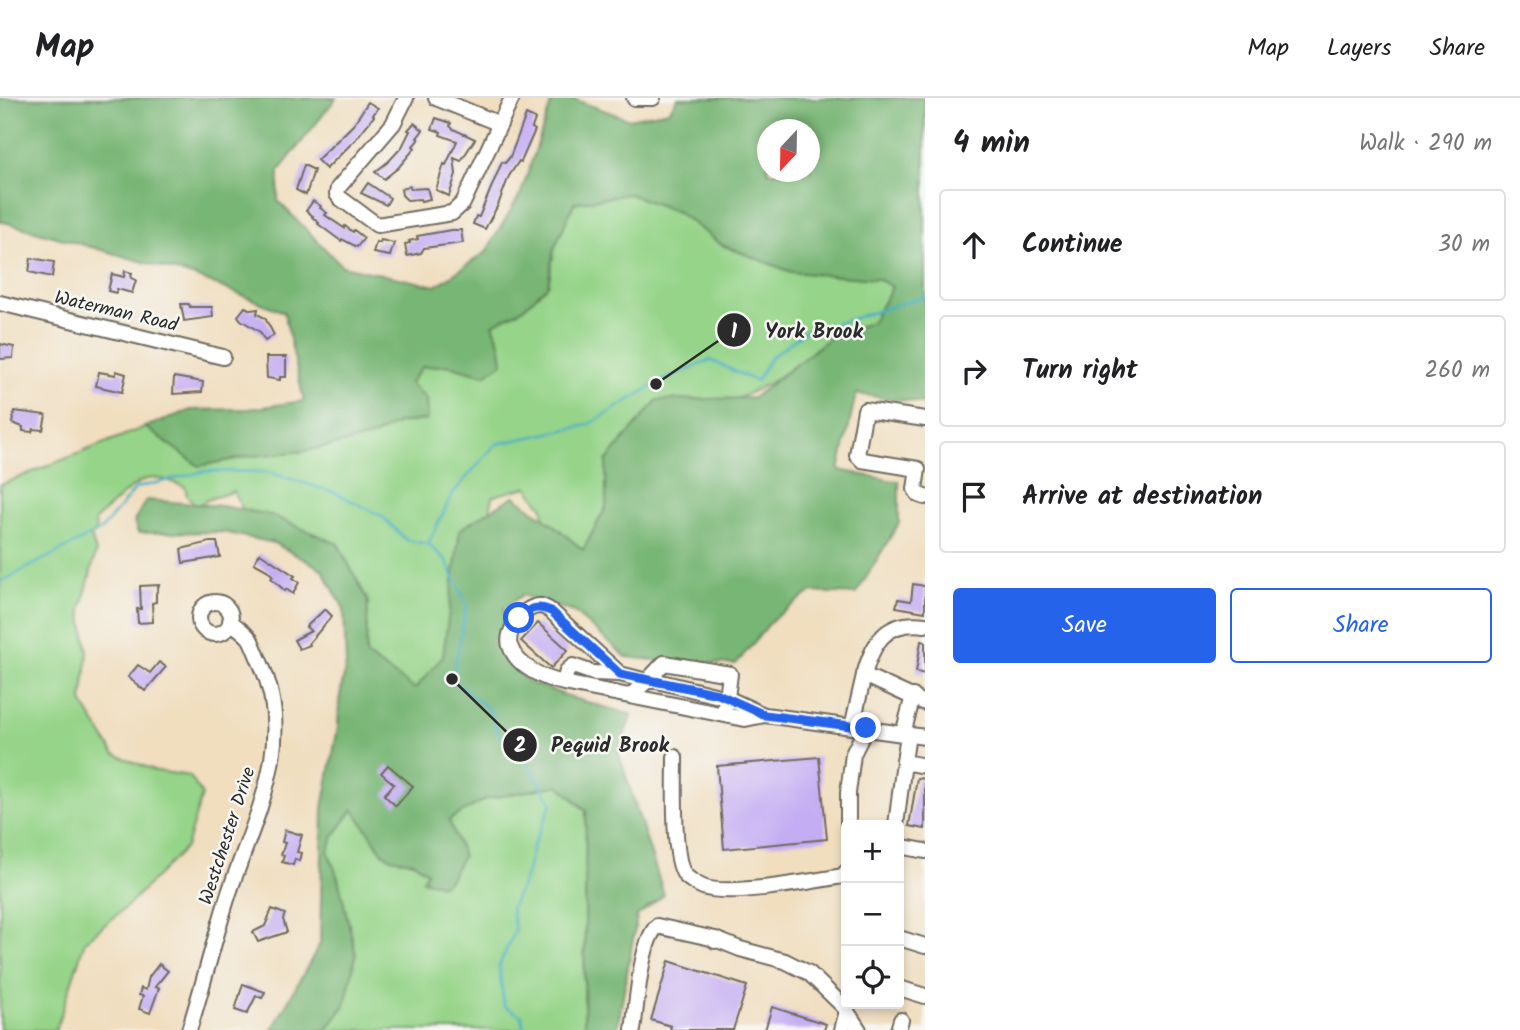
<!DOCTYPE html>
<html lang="en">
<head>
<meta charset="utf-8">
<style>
	:root { --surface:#fff; --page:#f6f6f6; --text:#202124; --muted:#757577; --line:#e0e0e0; --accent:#2563eb }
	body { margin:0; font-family:Kalam,sans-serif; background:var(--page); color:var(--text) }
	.controls { position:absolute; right:21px; bottom:21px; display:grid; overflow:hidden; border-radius:7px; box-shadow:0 4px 10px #0003 }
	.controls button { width:63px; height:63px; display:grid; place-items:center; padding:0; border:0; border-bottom:2px solid var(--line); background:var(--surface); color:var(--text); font:35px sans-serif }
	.compass { position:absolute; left:757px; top:21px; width:63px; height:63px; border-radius:50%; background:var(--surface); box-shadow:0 4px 10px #0003; rotate:202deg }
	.stop { position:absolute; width:21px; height:21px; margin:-16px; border:5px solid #2563eb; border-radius:50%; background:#fff }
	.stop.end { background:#2563eb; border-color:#fff; box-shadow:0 2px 7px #0008 }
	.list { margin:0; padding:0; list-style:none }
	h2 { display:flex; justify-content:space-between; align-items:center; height:91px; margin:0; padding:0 28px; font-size:30px }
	h2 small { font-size:23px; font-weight:400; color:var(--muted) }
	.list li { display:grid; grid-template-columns:46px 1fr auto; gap:21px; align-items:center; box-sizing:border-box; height:112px; margin:0 14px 14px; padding:0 14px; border:2px solid var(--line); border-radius:7px }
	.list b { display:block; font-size:26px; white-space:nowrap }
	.list em { font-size:23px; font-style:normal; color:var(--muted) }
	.actions { display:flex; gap:14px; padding:21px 28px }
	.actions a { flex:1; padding:16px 0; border:2px solid var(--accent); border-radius:7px; text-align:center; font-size:24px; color:var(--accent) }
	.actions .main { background:var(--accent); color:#fff }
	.icon { flex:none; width:38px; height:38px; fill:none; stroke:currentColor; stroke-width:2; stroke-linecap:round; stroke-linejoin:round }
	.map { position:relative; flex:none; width:925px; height:932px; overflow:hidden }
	header { display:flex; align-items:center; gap:42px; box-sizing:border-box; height:98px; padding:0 35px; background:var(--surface); border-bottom:2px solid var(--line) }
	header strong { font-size:33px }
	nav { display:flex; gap:38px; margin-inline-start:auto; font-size:24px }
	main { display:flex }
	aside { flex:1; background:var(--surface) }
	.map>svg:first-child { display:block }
	.green { fill:#96d489; stroke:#60805a; stroke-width:2 }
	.forest { fill:#78b675; stroke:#527050; stroke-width:2; fill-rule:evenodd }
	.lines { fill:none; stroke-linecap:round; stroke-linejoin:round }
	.stream { stroke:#46afc5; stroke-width:2.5 }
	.building { fill:#c5adf3 }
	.minor-casing { stroke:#706a5f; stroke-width:18 }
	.minor { stroke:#fff; stroke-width:14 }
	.route { stroke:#2563eb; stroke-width:9 }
	.labels { text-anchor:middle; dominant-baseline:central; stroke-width:5; stroke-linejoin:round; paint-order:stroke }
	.street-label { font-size:19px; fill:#2b2b2b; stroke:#f6f6f2 }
	.leader { fill:none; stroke:#2b2b2b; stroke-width:2.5 }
	.callout-dot { fill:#2b2b2b; stroke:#f6f6f2; stroke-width:2.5 }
	.mark-label { font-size:21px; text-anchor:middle; font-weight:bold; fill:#fff }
	.callout-label { font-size:21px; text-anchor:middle; font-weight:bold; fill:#2b2b2b; stroke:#f6f6f2; stroke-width:5; stroke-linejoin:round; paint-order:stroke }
</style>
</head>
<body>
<header>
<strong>Map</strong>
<nav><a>Map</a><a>Layers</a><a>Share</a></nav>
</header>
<main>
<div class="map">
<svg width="925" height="932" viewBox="0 0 925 932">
	<rect width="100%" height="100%" fill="#f6f6f2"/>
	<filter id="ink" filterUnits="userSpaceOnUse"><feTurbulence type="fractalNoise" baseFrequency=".0143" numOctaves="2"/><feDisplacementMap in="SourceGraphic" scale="14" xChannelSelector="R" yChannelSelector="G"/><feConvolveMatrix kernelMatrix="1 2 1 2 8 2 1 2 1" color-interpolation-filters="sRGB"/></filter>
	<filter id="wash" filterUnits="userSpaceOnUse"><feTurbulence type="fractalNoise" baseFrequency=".00686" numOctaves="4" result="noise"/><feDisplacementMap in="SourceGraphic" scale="28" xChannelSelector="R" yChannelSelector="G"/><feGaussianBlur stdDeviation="1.57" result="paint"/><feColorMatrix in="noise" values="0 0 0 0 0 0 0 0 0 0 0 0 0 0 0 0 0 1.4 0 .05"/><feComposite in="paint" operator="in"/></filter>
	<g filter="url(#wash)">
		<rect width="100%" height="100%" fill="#f0debf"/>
		<g class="green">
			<path d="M 629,95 L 678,114 L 722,147 L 791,174 L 878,181 L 892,188 L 925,255 L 835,250 L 805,260 L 771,284 L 722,309 L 632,451 L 546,454 L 543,410 L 527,389 L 493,398 L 483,447 L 495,600 L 344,614 L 339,604 L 346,567 L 349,472 L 244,414 L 233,393 C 219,400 211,397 197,408 L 187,398 L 185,389 C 174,385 160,378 147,381 C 132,385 108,411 95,422 L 96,435 L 91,438 L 96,454 L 81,512 L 88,554 L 82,604 L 114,656 L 156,673 L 190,678 L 202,697 L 186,749 L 126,809 L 85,843 L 56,932 L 0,932 L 0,387 L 145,329 L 199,368 L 251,358 L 305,353 L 371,339 L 398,325 L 427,322 L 426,301 L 410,285 L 421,269 L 448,267 L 485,277 L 501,249 L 493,225 L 521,212 L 548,187 L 554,151 L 573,105 Z"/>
			<path d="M 559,687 L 586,713 L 584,932 L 326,932 L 345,907 L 338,780 L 328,753 L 334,737 L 354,711 L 383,755 L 391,760 L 414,764 L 427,774 L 423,781 L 442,787 L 448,722 L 486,701 Z"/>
		</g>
		<path class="forest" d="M 0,0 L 336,0 L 279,73 L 278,103 L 342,168 L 436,188 L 486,154 L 521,95 L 553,0 L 570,0 L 628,21 L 669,13 L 678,0 L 925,0 L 925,305 L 856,296 L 839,372 L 899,384 L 899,425 L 856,496 L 811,494 L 773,521 L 736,566 L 672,564 L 626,559 L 574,514 L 522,497 L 504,510 L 503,559 L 528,584 L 576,601 L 632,617 L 618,653 L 664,797 L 637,818 L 617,932 L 584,932 L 586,713 L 559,687 L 486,701 L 449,722 L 463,758 L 449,782 L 442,787 L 423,782 L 427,774 L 414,764 L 391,760 L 383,755 L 353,711 L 334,737 L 328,753 L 338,780 L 356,857 L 345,907 L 326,932 L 272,932 L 320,846 L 323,710 L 338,629 L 339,604 L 346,567 L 344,511 L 322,471 L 274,445 L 223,434 L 138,435 L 134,423 L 146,402 L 221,408 L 271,417 L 338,446 L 368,503 L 366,557 L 415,591 L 443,558 L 460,431 L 514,398 L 555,428 L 583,452 L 606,409 L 606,363 L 657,302 L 753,300 L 831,239 L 872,224 L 892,189 L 878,181 L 791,174 L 722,147 L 678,114 L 629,96 L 574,105 L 554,151 L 548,187 L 521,212 L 493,226 L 501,249 L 503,265 L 485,277 L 448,267 L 422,269 L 410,285 L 426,301 L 427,322 L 398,325 L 371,339 L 305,353 L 251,358 L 199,368 L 145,329 L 191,312 L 249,311 L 304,303 L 284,214 L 196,179 L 0,123 ZM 768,32 L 810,32 L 810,74 L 768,74 Z"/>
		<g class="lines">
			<g class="stream">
				<path d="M 428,446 L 453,395 L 496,346 L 588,327 L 656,286 L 710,262 L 756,283 L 771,259 L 807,232 L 835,226 L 925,198"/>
				<path d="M 0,484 L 101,432 L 136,390 L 205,373 L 268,374 L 336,395 L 382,418 L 406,442 L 428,446 L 446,462 L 467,507 L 452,581 L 490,612 L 499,637 L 519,652 L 552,705 L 533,748 L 526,778 L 511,810 L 515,832 L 499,868 L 504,908 L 522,918 L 524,932"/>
			</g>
		</g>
		<g id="blocks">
			<g class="building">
				<path d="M 368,4 L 378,10 L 373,17 L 374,18 L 355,42 L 326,71 L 317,62 L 353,27 Z"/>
				<path d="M 526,17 L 535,21 L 532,30 L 535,32 L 521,64 L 519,63 L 509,78 L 498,107 L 485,131 L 473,126 L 476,118 L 479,119 L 502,64 L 505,65 L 510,59 Z"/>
				<path d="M 436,20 L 451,25 L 450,28 L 453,31 L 475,41 L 461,63 L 454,60 L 456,76 L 449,98 L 436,92 L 444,66 L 446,67 L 457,43 L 440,37 L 441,34 L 432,31 Z"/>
				<path d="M 414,25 L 423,32 L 417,40 L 419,41 L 413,48 L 415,50 L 398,70 L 384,81 L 375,74 L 389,63 L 402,49 L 410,33 L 408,32 Z"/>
				<path d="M 304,67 L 314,72 L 306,97 L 296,92 Z"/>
				<path d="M 368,85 L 390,100 L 386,107 L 361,95 Z"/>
				<path d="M 410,88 L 411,91 L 427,90 L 430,101 L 421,103 L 420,101 L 407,102 L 402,97 L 401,91 Z"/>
				<path d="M 313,103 L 321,108 L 320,110 L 327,115 L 325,117 L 344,130 L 345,128 L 353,134 L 354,132 L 364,140 L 357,149 L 342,141 L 341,143 L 318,126 L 319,125 L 312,119 L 313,118 L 306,113 Z"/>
				<path d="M 451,132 L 461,132 L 463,145 L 424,150 L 421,155 L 407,158 L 405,146 L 410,145 L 409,143 L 418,141 L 417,138 Z"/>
				<path d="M 381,142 L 394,145 L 390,158 L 373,155 L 376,144 L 380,145 Z"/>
				<path d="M 31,160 L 54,164 L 52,179 L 29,174 Z"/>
				<path d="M 125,173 L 132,175 L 131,180 L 136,182 L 132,195 L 117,191 L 116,195 L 108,193 L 112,176 L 124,179 Z"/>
				<path d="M 181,206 L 189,206 L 190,209 L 212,209 L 213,219 L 184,223 Z"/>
				<path d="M 245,209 L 251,212 L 258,211 L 257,216 L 265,220 L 274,237 L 265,243 L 260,234 L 241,222 L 238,218 Z"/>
				<path d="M 0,246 L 14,249 L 13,260 L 0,261 Z"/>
				<path d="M 266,259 L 286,259 L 286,279 L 280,279 L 280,282 L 267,280 Z"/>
				<path d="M 116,273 L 126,276 L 122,294 L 96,288 L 99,274 L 116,277 Z"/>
				<path d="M 174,279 L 203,284 L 202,294 L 173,296 Z"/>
				<path d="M 14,313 L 46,317 L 43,332 L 33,331 L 32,334 L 23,333 L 23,329 L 12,325 Z"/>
				<path d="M 210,444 L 217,444 L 220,459 L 183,465 L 181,451 Z"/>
				<path d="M 260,455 L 295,478 L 293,480 L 299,484 L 293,496 L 286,491 L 285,493 L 271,480 L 273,478 L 267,472 L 254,465 Z"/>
				<path d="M 913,486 L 925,488 L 925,514 L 896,509 L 898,501 L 911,503 Z"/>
				<path d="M 159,487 L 156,496 L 156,504 L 152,505 L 153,524 L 138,525 L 137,511 L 141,511 L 140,488 Z"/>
				<path d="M 325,511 L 332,518 L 309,545 L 310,547 L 299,551 L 294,542 L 311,533 L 306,529 Z"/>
				<path d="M 538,525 L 568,552 L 551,570 L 521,543 Z"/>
				<path d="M 921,543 L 925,544 L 925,576 L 916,574 Z"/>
				<path d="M 159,564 L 166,569 L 145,593 L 128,579 L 138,567 L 150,575 Z"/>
				<path d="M 819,659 L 827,741 L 724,751 L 717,668 Z"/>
				<path d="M 388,667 L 413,688 L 396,708 L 384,697 L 394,686 L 381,675 Z"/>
				<path d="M 917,680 L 925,681 L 925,731 L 909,728 Z"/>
				<path d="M 285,732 L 302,737 L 297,754 L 301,755 L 299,763 L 295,761 L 293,767 L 282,764 L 284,758 L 281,757 L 285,745 L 282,744 Z"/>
				<path d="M 272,811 L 285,816 L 283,821 L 287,834 L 258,844 L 253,834 L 265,828 Z"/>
				<path d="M 669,863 L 747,888 L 733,932 L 670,932 L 671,928 L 651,922 Z"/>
				<path d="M 159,866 L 168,873 L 155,889 L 159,890 L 150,915 L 139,911 L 143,898 L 139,897 L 141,890 L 146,892 L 149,879 Z"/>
				<path d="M 243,886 L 265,894 L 262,900 L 256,898 L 247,916 L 235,912 Z"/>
				<path d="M 772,909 L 826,926 L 824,932 L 765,932 Z"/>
			</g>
		</g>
	</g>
	<g filter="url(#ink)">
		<use href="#blocks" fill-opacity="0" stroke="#706a5f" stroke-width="2"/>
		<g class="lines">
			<g class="minor-casing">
				<g id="minor">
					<path d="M 406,0 L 393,26 L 338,90 L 337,96 L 340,100 L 377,127 L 452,115 L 463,105 L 512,0"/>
					<path d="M 436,0 L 500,26"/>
					<path d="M 634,0 L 653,0"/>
					<path d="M 0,205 L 223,259"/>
					<path d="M 925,321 L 865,312 L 857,357 L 862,362 L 918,371 L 915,391 L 919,397 L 925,399"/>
					<circle cx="215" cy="520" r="16"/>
					<path d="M 925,527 C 886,522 873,544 864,577 L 925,605"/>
					<path d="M 664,565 L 730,576 L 727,600 L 657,583 L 647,583 Z"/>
					<path d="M 564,585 L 567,573 L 573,568 L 593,575 L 620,576"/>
					<path d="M 630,598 L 647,583 L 620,576 L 551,513 C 548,511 545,509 541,508 C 524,507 505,533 510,548 C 517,569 545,581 564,585 L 745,621 L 765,617 L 925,639"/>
					<path d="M 725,608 L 727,600 L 764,617"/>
					<path d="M 852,629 L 864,577"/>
					<path d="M 903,636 L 913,598"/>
					<path d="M 908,636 L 904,664 L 925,668"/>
					<path d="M 675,659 C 675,682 672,762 685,777 C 688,781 698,787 703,789 C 727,799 814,783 843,778 L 846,774"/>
					<path d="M 848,727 L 848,695 L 853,656 L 866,630"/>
					<path d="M 896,727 L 904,664"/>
					<path d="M 899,748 L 925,753"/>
					<path d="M 899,840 L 925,848"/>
					<path d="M 715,843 L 715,841 L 740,851 L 785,863 L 809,875 L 844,909 L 859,932"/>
					<path d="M 899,890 L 925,898"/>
					<path d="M 189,932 C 203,888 214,842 228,798 C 253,722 297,646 261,566 C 257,558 254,548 250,541 C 245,534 236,529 230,523"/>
					<path d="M 633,932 C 637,906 640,846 657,828 L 715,841"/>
					<path d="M 842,932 L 847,913"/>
					<path d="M 898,932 L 901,922"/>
				</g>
			</g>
			<use href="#minor" class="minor"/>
		</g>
	</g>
	<g class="lines" filter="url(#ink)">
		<path class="route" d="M 519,520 C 530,510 537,507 551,513 L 620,576 L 718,596 L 765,617 L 866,630"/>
	</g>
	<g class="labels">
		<g class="street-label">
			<text transform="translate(116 214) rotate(13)">Waterman Road</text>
			<text transform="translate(228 738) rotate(-72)">Westchester Drive</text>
		</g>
	</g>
	<path class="leader" d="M656 286L734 232M452 581L520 647"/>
	<g class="callout-dot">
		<circle cx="656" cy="286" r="7"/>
		<circle cx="452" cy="581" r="7"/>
		<circle cx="734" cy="232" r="18"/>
		<circle cx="520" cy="647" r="18"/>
	</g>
	<g class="mark-label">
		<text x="734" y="240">1</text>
		<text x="520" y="654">2</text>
	</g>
	<g class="callout-label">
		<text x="814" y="240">York Brook</text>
		<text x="610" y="654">Pequid Brook</text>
	</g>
</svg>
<div class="controls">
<button>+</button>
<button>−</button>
<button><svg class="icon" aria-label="locate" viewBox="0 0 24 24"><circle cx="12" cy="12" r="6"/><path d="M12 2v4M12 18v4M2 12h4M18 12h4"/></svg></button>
</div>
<svg class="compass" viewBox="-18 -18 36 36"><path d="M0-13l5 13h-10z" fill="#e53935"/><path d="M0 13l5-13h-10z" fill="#757577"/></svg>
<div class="stop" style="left:519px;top:520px"></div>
<div class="stop end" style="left:866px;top:630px"></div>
</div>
<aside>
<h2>4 min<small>Walk · 290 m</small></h2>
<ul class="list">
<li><svg class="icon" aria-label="ahead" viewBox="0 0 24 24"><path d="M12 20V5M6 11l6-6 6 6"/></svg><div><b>Continue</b></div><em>30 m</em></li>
<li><svg class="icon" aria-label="right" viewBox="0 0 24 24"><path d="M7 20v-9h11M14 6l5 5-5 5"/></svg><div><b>Turn right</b></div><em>260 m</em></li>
<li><svg class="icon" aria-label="arrive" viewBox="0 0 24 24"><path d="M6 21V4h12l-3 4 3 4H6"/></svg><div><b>Arrive at destination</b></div></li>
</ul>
<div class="actions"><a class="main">Save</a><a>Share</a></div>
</aside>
</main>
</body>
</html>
